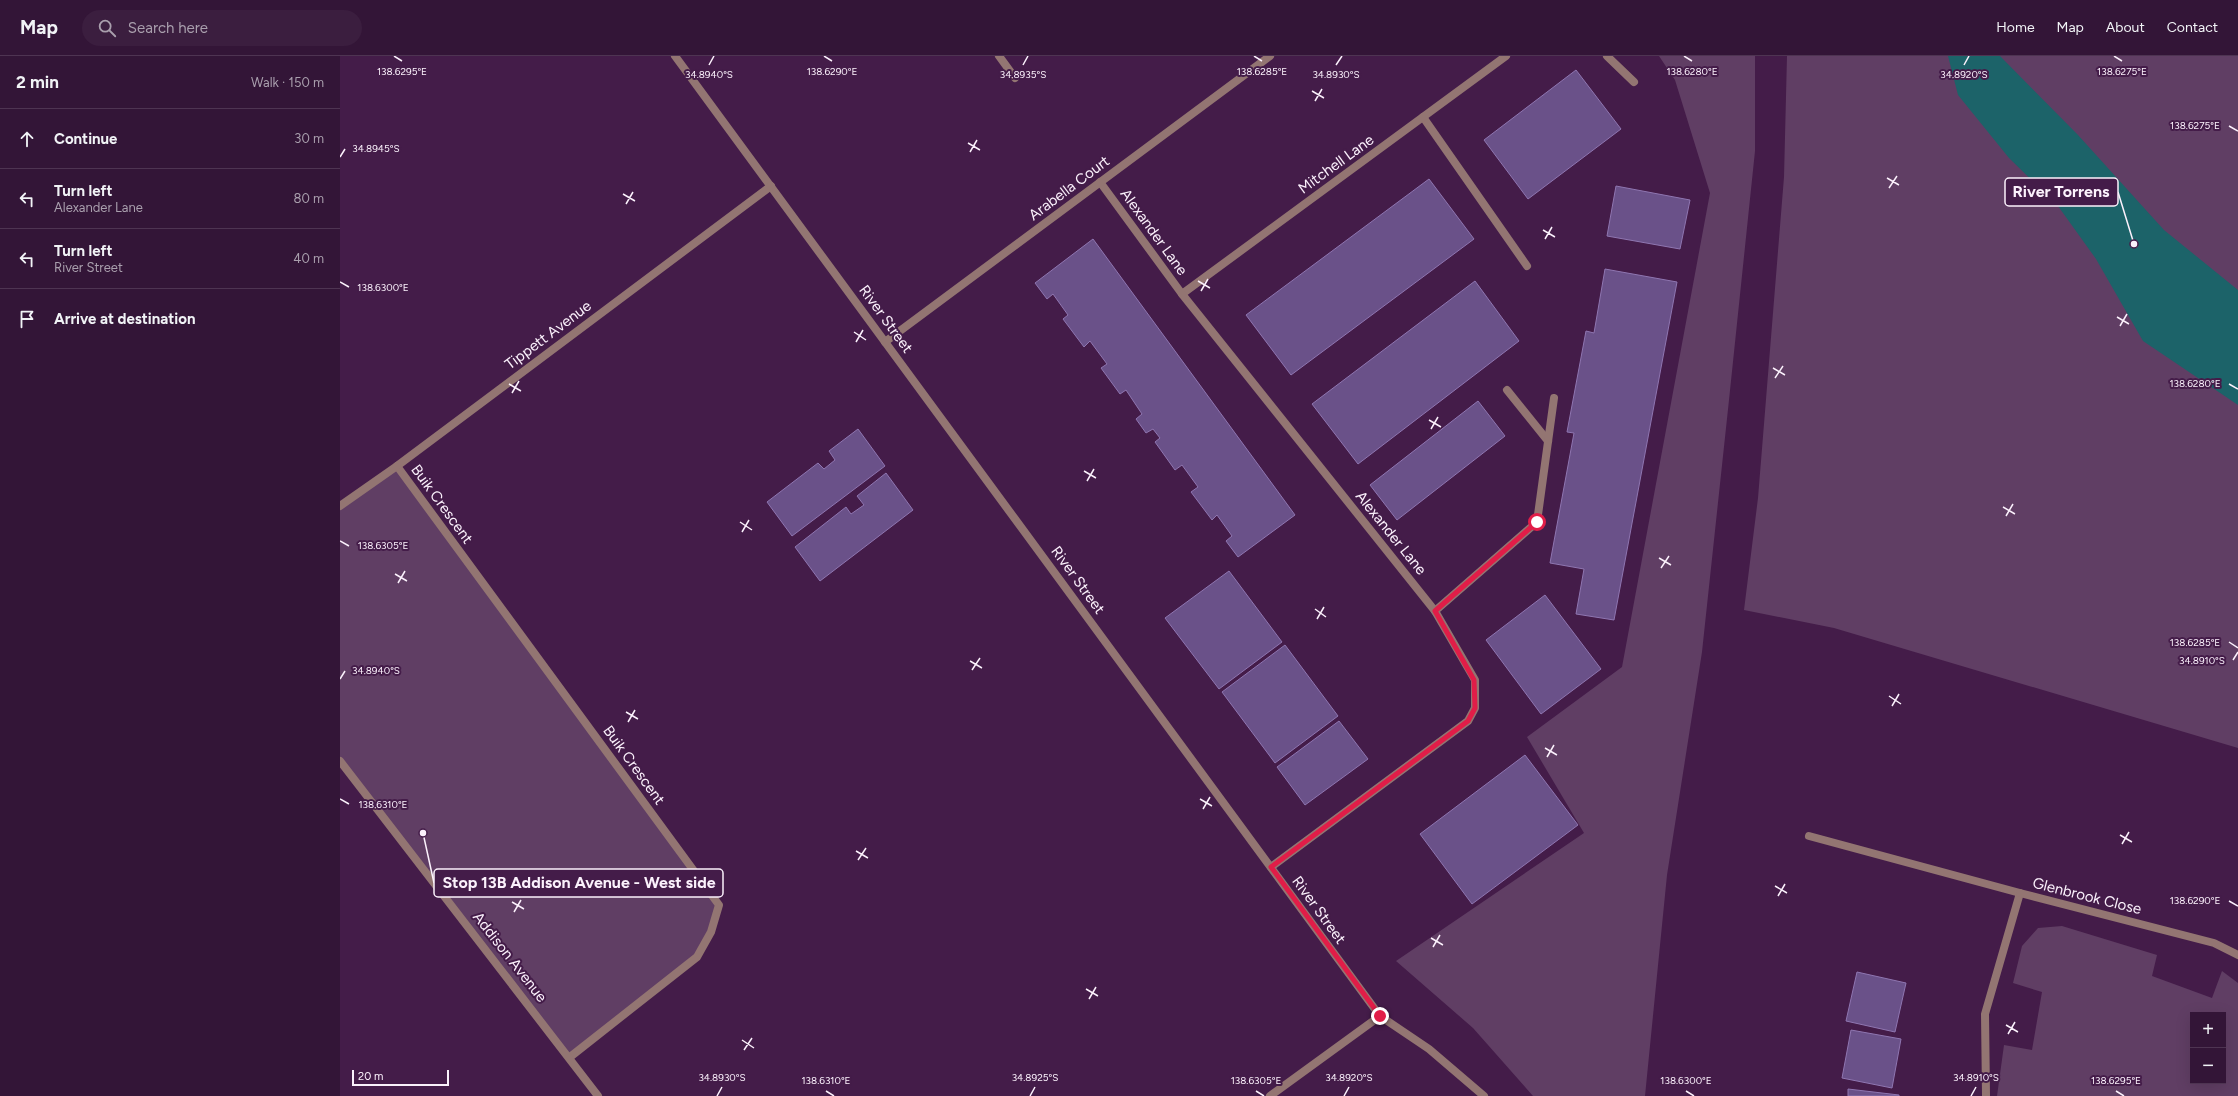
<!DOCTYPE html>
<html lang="en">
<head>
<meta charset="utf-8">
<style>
	:root { --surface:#331537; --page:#3b1e3f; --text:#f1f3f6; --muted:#a99fad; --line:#4e3452 }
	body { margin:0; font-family:Figtree,sans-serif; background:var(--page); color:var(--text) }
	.controls { position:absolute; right:12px; bottom:12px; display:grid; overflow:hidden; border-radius:0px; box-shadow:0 4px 16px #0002 }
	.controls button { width:36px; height:36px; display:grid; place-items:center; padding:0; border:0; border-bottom:1px solid var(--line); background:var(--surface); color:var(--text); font:20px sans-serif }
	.scale { position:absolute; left:12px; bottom:10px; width:97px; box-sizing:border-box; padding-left:4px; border:2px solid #fbf1fc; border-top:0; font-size:11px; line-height:14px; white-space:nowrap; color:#fbf1fc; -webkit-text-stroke:3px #441c49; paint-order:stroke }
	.stop { position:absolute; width:12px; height:12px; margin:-9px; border:3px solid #e11d48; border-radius:50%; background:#fff }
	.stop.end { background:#e11d48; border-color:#fff; box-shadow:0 1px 4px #0008 }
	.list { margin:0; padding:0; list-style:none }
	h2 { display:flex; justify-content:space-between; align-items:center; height:52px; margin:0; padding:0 16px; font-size:17px }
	h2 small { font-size:13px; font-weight:400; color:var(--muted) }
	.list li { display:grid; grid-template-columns:26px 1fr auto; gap:12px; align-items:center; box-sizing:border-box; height:60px; padding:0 16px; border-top:1px solid var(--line) }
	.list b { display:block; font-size:15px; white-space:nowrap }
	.list p { margin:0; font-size:13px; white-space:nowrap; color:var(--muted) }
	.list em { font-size:13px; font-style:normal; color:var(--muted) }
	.icon { flex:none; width:22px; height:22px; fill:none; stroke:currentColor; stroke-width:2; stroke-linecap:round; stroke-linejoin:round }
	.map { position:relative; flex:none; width:1898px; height:1040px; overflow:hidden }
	header { display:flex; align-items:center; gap:24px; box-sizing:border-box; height:56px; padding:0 20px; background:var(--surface); border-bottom:1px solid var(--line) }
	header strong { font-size:19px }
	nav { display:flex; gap:22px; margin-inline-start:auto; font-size:14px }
	.search { width:280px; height:36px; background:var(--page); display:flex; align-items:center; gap:10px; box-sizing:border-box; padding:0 14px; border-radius:22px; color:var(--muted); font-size:15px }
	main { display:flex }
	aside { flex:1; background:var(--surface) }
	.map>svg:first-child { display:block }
	.green { fill:#603e64; fill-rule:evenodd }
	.water { fill:#1c6369 }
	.building { fill:#6a5189; stroke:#8f76b1 }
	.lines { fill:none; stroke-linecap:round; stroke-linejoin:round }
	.lane { stroke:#937572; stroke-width:8 }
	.street { stroke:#937572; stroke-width:8 }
	.route { stroke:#e11d48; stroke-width:5 }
	.ticks { fill:none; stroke:#fbf1fc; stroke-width:1.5 }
	.labels { text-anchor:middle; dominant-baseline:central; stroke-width:4; stroke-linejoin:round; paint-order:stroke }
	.street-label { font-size:15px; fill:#fbf1fc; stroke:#441c49 }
	.ticks-label { font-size:10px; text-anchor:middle; fill:#fbf1fc; stroke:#441c49; stroke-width:4; stroke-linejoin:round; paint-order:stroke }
	.leader { fill:none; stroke:#fbf1fc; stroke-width:1.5 }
	.callout-dot { fill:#fbf1fc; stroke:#441c49; stroke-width:1.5 }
	.callout { fill:#441c49; stroke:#fbf1fc; stroke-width:1.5 }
	.callout-label { font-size:16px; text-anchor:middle; font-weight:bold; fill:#fbf1fc }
</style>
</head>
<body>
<header>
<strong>Map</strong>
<div class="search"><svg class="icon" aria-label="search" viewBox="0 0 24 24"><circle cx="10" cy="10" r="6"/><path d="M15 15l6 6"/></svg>Search here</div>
<nav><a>Home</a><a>Map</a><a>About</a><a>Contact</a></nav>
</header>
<main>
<aside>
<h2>2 min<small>Walk · 150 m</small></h2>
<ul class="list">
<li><svg class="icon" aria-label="ahead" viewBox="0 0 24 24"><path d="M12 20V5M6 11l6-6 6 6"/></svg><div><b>Continue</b></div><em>30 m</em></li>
<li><svg class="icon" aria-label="left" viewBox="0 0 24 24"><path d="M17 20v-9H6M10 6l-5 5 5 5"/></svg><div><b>Turn left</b><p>Alexander Lane</p></div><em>80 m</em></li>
<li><svg class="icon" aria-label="left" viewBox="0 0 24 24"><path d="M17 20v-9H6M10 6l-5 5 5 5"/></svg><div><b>Turn left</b><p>River Street</p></div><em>40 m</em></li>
<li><svg class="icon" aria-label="arrive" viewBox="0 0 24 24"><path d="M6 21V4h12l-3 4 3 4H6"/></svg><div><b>Arrive at destination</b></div></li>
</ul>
</aside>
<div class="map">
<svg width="1898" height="1040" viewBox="0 0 1898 1040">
	<rect width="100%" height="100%" fill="#441c49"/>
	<g class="green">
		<path d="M 1319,0 L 1415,0 L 1415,95 L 1389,344 L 1362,596 L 1327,819 L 1305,1040 L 1193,1040 L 1133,972 L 1056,905 L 1244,777 L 1187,681 L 1282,611 L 1370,137 L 1335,24 Z"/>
		<path d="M 1447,0 L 1898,0 L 1898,692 L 1494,572 L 1404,554 L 1418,442 L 1444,121 Z"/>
		<path d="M 57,410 L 379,849 L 357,901 L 230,1001 L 0,705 L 0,450 Z"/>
		<path d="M 1722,870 L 1817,899 L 1812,920 L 1872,942 L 1882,915 L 1898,927 L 1898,1040 L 1657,1040 L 1664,989 L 1692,994 L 1702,936 L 1673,927 L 1682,890 L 1698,872 ZM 1853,959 L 1883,959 L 1883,1025 L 1853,1025 Z"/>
	</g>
	<path class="water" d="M 1608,0 L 1660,0 L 1738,79 L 1824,174 L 1898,234 L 1898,349 L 1803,285 L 1756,203 L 1718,150 L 1669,102 L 1618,39 Z"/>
	<g class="building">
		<path d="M 1236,14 L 1281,73 L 1188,143 L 1144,84 Z"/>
		<path d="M 1089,123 L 1134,183 L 951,319 L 906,259 Z"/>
		<path d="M 1276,130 L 1350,144 L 1340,193 L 1267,180 Z"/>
		<path d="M 753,183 L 955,459 L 898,501 L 886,485 L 892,480 L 877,459 L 872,464 L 851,436 L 858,431 L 842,409 L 835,414 L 815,386 L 820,382 L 813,373 L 806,377 L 796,363 L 802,358 L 786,334 L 780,338 L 761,312 L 767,308 L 750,285 L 744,291 L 723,263 L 728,259 L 713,238 L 707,243 L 695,227 Z"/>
		<path d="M 1265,213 L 1337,226 L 1274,564 L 1236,558 L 1244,513 L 1210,507 L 1234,377 L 1227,376 L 1246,275 L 1254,277 Z"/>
		<path d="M 1135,225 L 1179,285 L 1018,408 L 972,348 Z"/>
		<path d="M 1138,345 L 1165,380 L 1057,464 L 1030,429 Z"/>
		<path d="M 518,373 L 545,410 L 452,480 L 427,446 L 478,407 L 484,413 L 495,404 L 489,395 Z"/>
		<path d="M 546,417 L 573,454 L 480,525 L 455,491 L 506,451 L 511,458 L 524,449 L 517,440 Z"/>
		<path d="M 889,515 L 942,586 L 879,633 L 825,562 Z"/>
		<path d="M 1205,539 L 1261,613 L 1201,658 L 1146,584 Z"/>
		<path d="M 945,589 L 998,660 L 935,707 L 882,636 Z"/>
		<path d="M 999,665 L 1028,703 L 965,749 L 937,711 Z"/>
		<path d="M 1185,699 L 1238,769 L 1132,848 L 1080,778 Z"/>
		<path d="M 1517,916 L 1566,927 L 1555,976 L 1506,965 Z"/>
		<path d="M 1511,974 L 1561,983 L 1552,1032 L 1502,1022 Z"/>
		<path d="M 1508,1033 L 1559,1039 L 1559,1040 L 1508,1040 Z"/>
	</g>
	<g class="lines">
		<g class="lane">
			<path d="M 659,0 L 675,22"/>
			<path d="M 1083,61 L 1187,210"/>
			<path d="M 842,238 L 1166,0"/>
			<path d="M 1167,334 L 1208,385"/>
			<path d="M 1095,555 L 1197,466 L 1214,342"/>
		</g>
		<g class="street">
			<path d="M 335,0 L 1040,960 L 1089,993 L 1144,1040"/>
			<path d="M 1267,0 L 1294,26"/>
			<path d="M 760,126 L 842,238 L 1095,555 L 1135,624 L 1135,652 L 1128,665 L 931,811"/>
			<path d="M 545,286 L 930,0"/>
			<path d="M 57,410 L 379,849 L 371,876 L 357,901 L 230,1001"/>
			<path d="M 0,450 L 57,410 L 431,130"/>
			<path d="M 0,705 L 258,1040"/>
			<path d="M 1469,780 L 1680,837 L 1645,958 L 1646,1039"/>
			<path d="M 1680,837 L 1874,887 L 1898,899"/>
			<path d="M 930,1040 L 1040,960"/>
		</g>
	</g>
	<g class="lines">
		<path class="route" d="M 1040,960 L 931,811 L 1128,665 L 1135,652 L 1134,624 L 1095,555 L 1197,466"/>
	</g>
	<path class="ticks" d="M 54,0 L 62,5M 484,0 L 492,5M 914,0 L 922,5M 1344,0 L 1352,5M 1774,0 L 1782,5M 369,9 L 374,0M 683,9 L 688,0M 996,9 L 1002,0M 1624,9 L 1629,0M 972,35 L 984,42M 975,45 L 982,33M 1889,70 L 1898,75M 628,87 L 640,94M 630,96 L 637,84M 0,101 L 5,93M 1547,122 L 1559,129M 1549,132 L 1557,120M 283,138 L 295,145M 286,148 L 293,136M 1203,174 L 1215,181M 1205,183 L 1212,171M 858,225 L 870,232M 0,226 L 9,231M 861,235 L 868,223M 1777,261 L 1789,268M 1780,270 L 1787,258M 514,276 L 526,284M 516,286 L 523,274M 1433,312 L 1445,319M 1435,322 L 1443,310M 169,328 L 181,335M 1889,328 L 1898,333M 172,337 L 179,325M 1089,364 L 1101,371M 1091,373 L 1098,361M 744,415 L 756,422M 747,425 L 754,413M 1663,451 L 1675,458M 1666,460 L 1673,448M 400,466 L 412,474M 402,476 L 409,464M 0,485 L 9,490M 1319,502 L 1331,509M 1321,512 L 1329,500M 55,518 L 67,525M 58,527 L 65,515M 975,553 L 986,561M 977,563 L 984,551M 1889,586 L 1898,592M 1893,604 L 1898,596M 630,605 L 642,612M 632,614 L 640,602M 0,623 L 5,615M 1549,640 L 1561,648M 1552,650 L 1559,638M 286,656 L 298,663M 288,666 L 295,654M 1205,692 L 1217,699M 1207,701 L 1214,689M 0,743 L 9,748M 860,743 L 872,750M 863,753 L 870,741M 1780,779 L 1792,786M 1782,788 L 1789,776M 516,795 L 528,802M 518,804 L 526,792M 1435,830 L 1447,837M 1438,840 L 1445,828M 1889,845 L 1898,850M 172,846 L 184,853M 174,856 L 181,844M 1091,882 L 1103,889M 1093,891 L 1100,879M 746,933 L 758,940M 749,943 L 756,931M 1666,969 L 1678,976M 1668,978 L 1675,966M 402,984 L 414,992M 404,994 L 412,982M 486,1035 L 494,1040M 916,1035 L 924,1040M 1346,1035 L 1354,1040M 1776,1035 L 1784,1040M 377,1040 L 382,1031M 690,1040 L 695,1031M 1004,1040 L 1009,1031M 1631,1040 L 1636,1031"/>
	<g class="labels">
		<g class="street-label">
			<text transform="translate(996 108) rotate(-36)">Mitchell Lane</text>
			<text transform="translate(729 132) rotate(-37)">Arabella Court</text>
			<text transform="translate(814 176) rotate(54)">Alexander Lane</text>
			<text transform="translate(546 263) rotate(54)">River Street</text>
			<text transform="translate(208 279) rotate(-37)">Tippett Avenue</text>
			<text transform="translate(102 448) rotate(54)">Buik Crescent</text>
			<text transform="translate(1051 477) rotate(51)">Alexander Lane</text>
			<text transform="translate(738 524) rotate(54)">River Street</text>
			<text transform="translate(294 709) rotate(54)">Buik Crescent</text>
			<text transform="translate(1747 840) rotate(14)">Glenbrook Close</text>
			<text transform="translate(979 854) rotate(54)">River Street</text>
			<text transform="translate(170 901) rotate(52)">Addison Avenue</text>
		</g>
	</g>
	<g class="ticks-label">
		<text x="1782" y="19">138.6275°E</text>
		<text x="62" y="19">138.6295°E</text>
		<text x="492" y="19">138.6290°E</text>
		<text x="922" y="19">138.6285°E</text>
		<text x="1352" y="19">138.6280°E</text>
		<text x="369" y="22">34.8940°S</text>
		<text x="996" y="22">34.8930°S</text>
		<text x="683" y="22">34.8935°S</text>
		<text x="1624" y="22">34.8920°S</text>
		<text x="1855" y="73">138.6275°E</text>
		<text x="36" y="96">34.8945°S</text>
		<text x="43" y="235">138.6300°E</text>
		<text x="1855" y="331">138.6280°E</text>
		<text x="43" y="493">138.6305°E</text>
		<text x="1855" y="590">138.6285°E</text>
		<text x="1862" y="608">34.8910°S</text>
		<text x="36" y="618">34.8940°S</text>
		<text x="43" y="752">138.6310°E</text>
		<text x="1855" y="848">138.6290°E</text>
		<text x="382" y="1025">34.8930°S</text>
		<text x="695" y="1025">34.8925°S</text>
		<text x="1009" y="1025">34.8920°S</text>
		<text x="1636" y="1025">34.8910°S</text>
		<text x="486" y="1028">138.6310°E</text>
		<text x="916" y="1028">138.6305°E</text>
		<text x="1346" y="1028">138.6300°E</text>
		<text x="1776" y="1028">138.6295°E</text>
	</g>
	<path class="leader" d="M1794 188L1778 136M83 777L94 827"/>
	<g class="callout-dot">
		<circle cx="1794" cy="188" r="4"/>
		<circle cx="83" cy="777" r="4"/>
	</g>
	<g class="callout">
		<rect x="1665" y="122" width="113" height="28" rx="4"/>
		<rect x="94" y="813" width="289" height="28" rx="4"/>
	</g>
	<g class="callout-label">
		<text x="1721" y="141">River Torrens</text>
		<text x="239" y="832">Stop 13B Addison Avenue - West side</text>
	</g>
</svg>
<div class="controls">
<button>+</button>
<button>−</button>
</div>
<div class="scale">20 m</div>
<div class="stop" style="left:1197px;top:466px"></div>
<div class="stop end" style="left:1040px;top:960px"></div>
</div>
</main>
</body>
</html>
